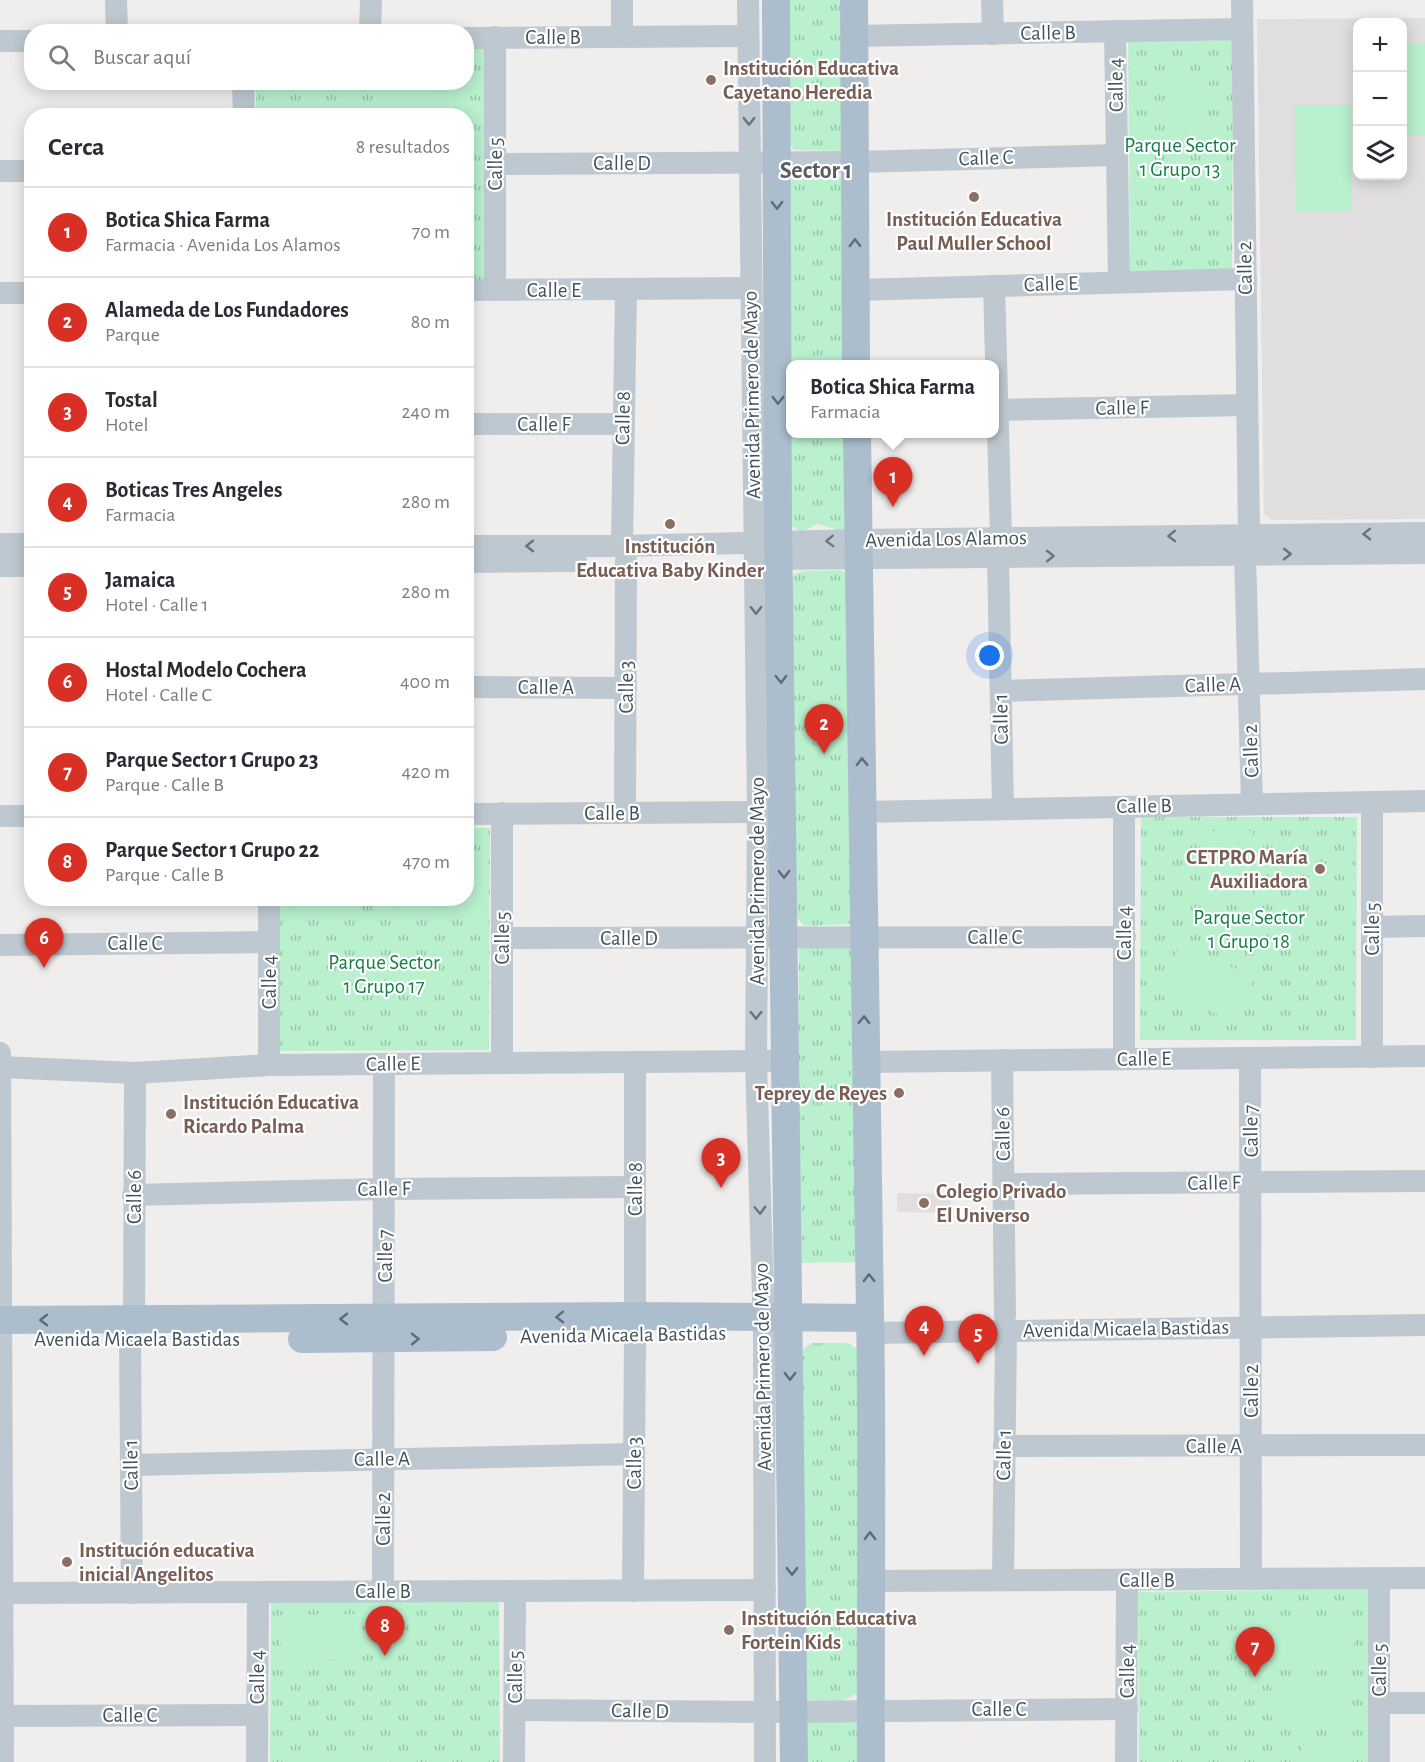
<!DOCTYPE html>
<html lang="es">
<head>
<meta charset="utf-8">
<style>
	:root { --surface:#fff; --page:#f7f7f7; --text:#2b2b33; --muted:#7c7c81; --line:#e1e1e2; --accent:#d93025 }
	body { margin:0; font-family:"Alegreya Sans",sans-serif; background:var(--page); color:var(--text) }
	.controls { position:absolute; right:18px; top:18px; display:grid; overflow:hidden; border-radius:12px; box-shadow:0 3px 15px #0003 }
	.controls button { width:54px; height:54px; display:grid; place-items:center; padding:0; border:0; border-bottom:2px solid var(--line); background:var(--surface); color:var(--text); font:30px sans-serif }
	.you { position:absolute; left:990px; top:656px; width:21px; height:21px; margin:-15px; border:4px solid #fff; border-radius:50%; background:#1a73e8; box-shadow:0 0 0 9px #1a73e833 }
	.badge { display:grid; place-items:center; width:39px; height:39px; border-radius:50%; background:var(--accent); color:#fff; font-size:20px; font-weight:700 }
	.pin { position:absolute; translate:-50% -50px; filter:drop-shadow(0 2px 3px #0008) }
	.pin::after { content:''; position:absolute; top:32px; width:21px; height:18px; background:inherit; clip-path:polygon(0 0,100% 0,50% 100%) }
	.popup { position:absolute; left:786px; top:360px; width:213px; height:78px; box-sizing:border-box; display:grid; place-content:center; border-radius:12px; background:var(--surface); filter:drop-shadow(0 2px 4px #0005); font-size:20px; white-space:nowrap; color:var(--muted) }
	.popup b { font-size:22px; color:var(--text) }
	.popup::after { content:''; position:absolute; left:50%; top:100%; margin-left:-12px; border:12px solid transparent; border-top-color:var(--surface) }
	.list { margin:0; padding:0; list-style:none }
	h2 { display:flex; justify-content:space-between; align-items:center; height:78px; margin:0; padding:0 24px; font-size:26px }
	h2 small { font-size:20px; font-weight:400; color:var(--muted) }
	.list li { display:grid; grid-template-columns:39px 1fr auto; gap:18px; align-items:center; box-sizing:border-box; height:90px; padding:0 24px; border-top:2px solid var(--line) }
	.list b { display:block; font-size:22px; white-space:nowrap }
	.list p { margin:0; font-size:20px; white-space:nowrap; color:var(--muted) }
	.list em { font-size:20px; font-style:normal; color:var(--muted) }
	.icon { flex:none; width:33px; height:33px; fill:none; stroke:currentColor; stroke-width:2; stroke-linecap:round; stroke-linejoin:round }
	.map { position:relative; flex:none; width:1425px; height:1762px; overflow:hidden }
	.search { position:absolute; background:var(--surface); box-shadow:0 3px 15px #0003; left:24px; top:24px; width:450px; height:66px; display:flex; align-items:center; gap:15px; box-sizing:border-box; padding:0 21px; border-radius:24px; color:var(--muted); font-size:22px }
	.panel { position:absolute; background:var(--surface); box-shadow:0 3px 15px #0003; left:24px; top:108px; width:450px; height:798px; border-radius:24px }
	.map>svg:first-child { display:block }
	.education { fill:#e1dedf; fill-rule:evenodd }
	.grass { fill:url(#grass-tufts) }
	.pitch { fill:#b9f0ce }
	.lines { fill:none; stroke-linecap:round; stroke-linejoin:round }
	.minor { stroke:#bdc8d0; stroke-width:22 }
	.major { stroke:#acbdce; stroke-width:28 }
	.oneway { stroke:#69757e }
	.oneway2 { stroke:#5f6c78 }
	.education-dot { fill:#8d6e63; stroke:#fff; stroke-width:2 }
	.labels { text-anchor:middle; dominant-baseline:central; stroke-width:4.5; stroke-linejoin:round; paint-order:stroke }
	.street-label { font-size:21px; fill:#45515b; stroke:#fff }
	.education-label { font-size:21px; font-weight:bold; fill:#785e54; stroke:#fff; text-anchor:start }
	.park-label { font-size:21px; fill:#137f49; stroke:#fff }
	.quarter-label { font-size:24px; font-weight:bold; fill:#5a5e63; stroke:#fff }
</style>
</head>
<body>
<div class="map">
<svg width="1425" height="1762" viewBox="0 0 1425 1762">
	<defs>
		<pattern id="grass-tufts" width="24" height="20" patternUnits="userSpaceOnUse" patternTransform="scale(1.5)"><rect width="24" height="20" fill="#b9f0ce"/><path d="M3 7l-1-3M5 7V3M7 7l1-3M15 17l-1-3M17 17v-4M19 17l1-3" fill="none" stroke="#98c5aa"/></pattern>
	</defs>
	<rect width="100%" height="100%" fill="#f0eded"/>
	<g class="education">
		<path d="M 1425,18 L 1425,519 L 1272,520 L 1264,514 L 1257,19 ZM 1358,22 L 1402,22 L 1402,176 L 1358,176 Z"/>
		<path d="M 897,1193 L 951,1194 L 950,1213 L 897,1212 Z"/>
	</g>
	<g class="grass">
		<path d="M 788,0 L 848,0 L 843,151 L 794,150 L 790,145 Z"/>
		<path d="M 1233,40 L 1232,273 L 1130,274 L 1128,41 Z"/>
		<path d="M 467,48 L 485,48 L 487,279 L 467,280 L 466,116 L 256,115 L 256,83 L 466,82 Z"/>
		<path d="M 796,176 L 845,177 L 850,364 L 791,364 L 790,183 Z"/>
		<path d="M 792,434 L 850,434 L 847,527 L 842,531 L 818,524 L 801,532 L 793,527 L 791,519 Z"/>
		<path d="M 840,570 L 847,573 L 851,924 L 804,926 L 797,917 L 788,588 L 794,574 L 804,571 Z"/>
		<path d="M 1141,817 L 1357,817 L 1356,1040 L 1140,1040 Z"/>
		<path d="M 467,828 L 490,828 L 489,1050 L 279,1051 L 279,899 L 466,898 Z"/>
		<path d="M 853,943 L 861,1262 L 797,1263 L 799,948 Z"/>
		<path d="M 812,1343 L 847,1343 L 860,1350 L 858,1693 L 843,1701 L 806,1700 L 800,1355 L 805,1347 Z"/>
		<path d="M 1371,1589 L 1373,1762 L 1139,1762 L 1138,1592 Z"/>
		<path d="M 499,1598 L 500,1762 L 270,1762 L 271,1602 Z"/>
		<path d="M 807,1719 L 856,1720 L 859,1726 L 860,1762 L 801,1762 Z"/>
	</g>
	<g class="pitch">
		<rect x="1403" y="43" width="22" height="93"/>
		<path d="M 1174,69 L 1210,74 L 1200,148 L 1163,143 Z"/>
		<rect x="384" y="83" width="78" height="32"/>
		<path d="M 1351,105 L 1352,211 L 1296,211 L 1295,106 Z"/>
		<path d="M 1208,831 L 1253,831 L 1253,900 L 1207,900 Z"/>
		<path d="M 467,867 L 481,867 L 480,918 L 399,918 L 399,899 L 466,898 Z"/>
		<path d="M 291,899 L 358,899 L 359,912 L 291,913 Z"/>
		<path d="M 1181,943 L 1255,978 L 1234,1023 L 1160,987 Z"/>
		<path d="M 354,1614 L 354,1660 L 281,1661 L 280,1615 Z"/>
		<path d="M 1252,1617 L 1355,1621 L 1353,1671 L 1250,1668 Z"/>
		<path d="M 1350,1682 L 1351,1727 L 1272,1729 L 1271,1684 Z"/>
		<path d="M 1349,1744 L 1350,1762 L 1302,1762 L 1302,1745 Z"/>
		<rect x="288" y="1753" width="102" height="9"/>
	</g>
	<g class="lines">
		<g class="minor">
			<path d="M 116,0 L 117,32"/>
			<path d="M 622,0 L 622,36"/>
			<path d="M 748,0 L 758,812 L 756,1061 L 764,1332 L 765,1762"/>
			<path d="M 992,0 L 993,34"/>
			<path d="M 1242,0 L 1249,535"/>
			<path d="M 1115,31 L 1119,282"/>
			<path d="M 370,32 L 371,0"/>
			<path d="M 854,36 L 1242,29"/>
			<path d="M 495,37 L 495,290"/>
			<path d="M 466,38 L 748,36"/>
			<path d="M 0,41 L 32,41"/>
			<path d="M 243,82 L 244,116"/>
			<path d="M 495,164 L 855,162 L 1117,155"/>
			<path d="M 0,171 L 32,171"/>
			<path d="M 994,286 L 1001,538"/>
			<path d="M 466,290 L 750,288"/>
			<path d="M 856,290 L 1246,279"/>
			<path d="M 0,293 L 32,293"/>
			<path d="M 997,410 L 1247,405"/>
			<path d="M 466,424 L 622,424"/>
			<path d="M 0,544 L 32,544"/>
			<path d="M 466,546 L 622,546 L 858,540 L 1425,533"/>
			<path d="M 622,546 L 626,289"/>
			<path d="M 1245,555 L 1252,804"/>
			<path d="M 998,557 L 1003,809"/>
			<path d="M 762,559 L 1425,553"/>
			<path d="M 466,562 L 576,561"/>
			<path d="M 0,566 L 32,566"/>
			<path d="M 466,687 L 626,688"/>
			<path d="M 1001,691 L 1425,679"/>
			<path d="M 1372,802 L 1372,1057"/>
			<path d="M 1124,807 L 1124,1059"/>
			<path d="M 863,812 L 1425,801"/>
			<path d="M 625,813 L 626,561"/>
			<path d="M 466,814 L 758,812"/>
			<path d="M 0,816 L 32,816"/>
			<path d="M 269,898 L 269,1065"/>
			<path d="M 1372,927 L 1425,926"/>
			<path d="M 502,938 L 1125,937"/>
			<path d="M 0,945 L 269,942"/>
			<path d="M 0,1053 L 3,1762"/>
			<path d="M 1250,1058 L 1251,1579"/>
			<path d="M 1002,1060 L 1005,1315"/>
			<path d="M 864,1062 L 1425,1056"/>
			<path d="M 502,1063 L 502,813"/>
			<path d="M 0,1067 L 135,1073 L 269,1065 L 770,1061"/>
			<path d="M 1004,1184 L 1425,1181"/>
			<path d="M 133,1195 L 385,1189 L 635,1187"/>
			<path d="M 635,1316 L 635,1062"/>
			<path d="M 134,1321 L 135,1073"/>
			<path d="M 870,1333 L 1425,1325"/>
			<path d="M 130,1338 L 132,1593"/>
			<path d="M 1004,1446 L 1425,1445"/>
			<path d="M 131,1465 L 634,1454"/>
			<path d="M 1003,1580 L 1006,1331"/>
			<path d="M 870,1581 L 1425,1578"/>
			<path d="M 383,1591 L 384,1064"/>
			<path d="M 633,1591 L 635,1335"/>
			<path d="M 2,1593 L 765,1590"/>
			<path d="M 1379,1703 L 1425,1703"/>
			<path d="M 515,1710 L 765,1712 L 1127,1709"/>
			<path d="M 3,1716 L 257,1715"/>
			<path d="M 257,1762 L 258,1592"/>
			<path d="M 514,1762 L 515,1591"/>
			<path d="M 1126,1762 L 1127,1580"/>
			<path d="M 1379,1762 L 1379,1578"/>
		</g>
		<g class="major">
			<path d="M 776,0 L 778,517 L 794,1762"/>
			<path d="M 854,0 L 856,364"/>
			<path d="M 857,434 C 860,727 865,1021 870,1315 C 873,1464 870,1613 871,1762"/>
			<path d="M 0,1320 L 635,1316 L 870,1318"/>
			<path d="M 302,1339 L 493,1337"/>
		</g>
	</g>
	<defs><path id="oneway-chevron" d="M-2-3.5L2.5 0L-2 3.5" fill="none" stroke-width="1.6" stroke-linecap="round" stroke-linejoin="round" transform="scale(1.5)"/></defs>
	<g class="oneway">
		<use href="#oneway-chevron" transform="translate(749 121) rotate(90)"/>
		<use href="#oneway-chevron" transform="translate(1367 534) rotate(179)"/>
		<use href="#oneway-chevron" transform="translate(1172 536) rotate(179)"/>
		<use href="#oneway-chevron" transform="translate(830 541) rotate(178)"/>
		<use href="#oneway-chevron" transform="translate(530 546) rotate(-180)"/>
		<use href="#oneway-chevron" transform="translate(1287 554)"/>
		<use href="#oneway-chevron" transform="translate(1050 556) rotate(-1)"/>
		<use href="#oneway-chevron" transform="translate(756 610) rotate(89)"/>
		<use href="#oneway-chevron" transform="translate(756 1015) rotate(90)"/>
		<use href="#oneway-chevron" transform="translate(760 1210) rotate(88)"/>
	</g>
	<g class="oneway2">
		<use href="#oneway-chevron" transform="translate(777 205) rotate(89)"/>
		<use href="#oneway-chevron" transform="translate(855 243) rotate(-90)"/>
		<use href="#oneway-chevron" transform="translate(778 400) rotate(90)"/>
		<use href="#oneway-chevron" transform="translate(781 679) rotate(89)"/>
		<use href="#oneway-chevron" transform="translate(862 762) rotate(-91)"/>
		<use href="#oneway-chevron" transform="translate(784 874) rotate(89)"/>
		<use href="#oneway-chevron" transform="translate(864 1020) rotate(-89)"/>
		<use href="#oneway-chevron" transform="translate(869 1278) rotate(-91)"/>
		<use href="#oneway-chevron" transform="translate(560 1317) rotate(179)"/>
		<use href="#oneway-chevron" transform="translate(344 1319) rotate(180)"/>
		<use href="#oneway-chevron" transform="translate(44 1320) rotate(-180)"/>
		<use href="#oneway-chevron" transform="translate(415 1339) rotate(-1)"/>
		<use href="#oneway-chevron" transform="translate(790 1376) rotate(90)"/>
		<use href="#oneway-chevron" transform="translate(870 1536) rotate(-90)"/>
		<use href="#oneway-chevron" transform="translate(792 1571) rotate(89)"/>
	</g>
	<g class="education-dot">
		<circle cx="711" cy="80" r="6"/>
		<circle cx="974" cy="197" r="6"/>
		<circle cx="670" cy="524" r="6"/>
		<circle cx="1320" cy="869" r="6"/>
		<circle cx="899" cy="1093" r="6"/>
		<circle cx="171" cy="1114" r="6"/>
		<circle cx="924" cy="1203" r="6"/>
		<circle cx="67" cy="1562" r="6"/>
		<circle cx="729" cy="1630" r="6"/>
	</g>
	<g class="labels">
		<g class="street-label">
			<text transform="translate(1048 33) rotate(-1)">Calle B</text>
			<text x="553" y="37">Calle B</text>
			<text transform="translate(1116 85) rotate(-91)">Calle 4</text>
			<text transform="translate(986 158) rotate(-2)">Calle C</text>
			<text x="622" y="163">Calle D</text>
			<text transform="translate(495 164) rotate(-90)">Calle 5</text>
			<text transform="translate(1245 268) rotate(-91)">Calle 2</text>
			<text transform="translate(1051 284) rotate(-2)">Calle E</text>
			<text x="554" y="290">Calle E</text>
			<text transform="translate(752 395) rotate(-91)">Avenida Primero de Mayo</text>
			<text transform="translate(1122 408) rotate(-1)">Calle F</text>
			<text transform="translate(623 418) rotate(-89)">Calle 8</text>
			<text x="544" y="424">Calle F</text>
			<text transform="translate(946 539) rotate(-1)">Avenida Los Alamos</text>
			<text transform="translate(1213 685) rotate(-2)">Calle A</text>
			<text x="546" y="687">Calle A</text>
			<text transform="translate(626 687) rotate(-90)">Calle 3</text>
			<text transform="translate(1001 719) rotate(-91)">Calle 1</text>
			<text transform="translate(1251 751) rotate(-92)">Calle 2</text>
			<text transform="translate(1144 806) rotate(-1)">Calle B</text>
			<text x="612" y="813">Calle B</text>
			<text transform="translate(757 881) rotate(-90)">Avenida Primero de Mayo</text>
			<text transform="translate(1372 929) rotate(-90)">Calle 5</text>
			<text transform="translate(1124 933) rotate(-90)">Calle 4</text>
			<text x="995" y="937">Calle C</text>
			<text transform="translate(502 938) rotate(-90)">Calle 5</text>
			<text x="629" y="938">Calle D</text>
			<text x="135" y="943">Calle C</text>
			<text transform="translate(269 982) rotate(-90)">Calle 4</text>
			<text transform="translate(1144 1059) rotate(-1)">Calle E</text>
			<text transform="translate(393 1064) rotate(-1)">Calle E</text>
			<text transform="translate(1251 1131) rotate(-91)">Calle 7</text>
			<text transform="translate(1003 1134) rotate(-91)">Calle 6</text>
			<text transform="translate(1214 1183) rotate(-1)">Calle F</text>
			<text transform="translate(384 1189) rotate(-1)">Calle F</text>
			<text transform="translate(635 1189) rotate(-90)">Calle 8</text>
			<text transform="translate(134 1197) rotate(-90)">Calle 6</text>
			<text transform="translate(385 1256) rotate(-90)">Calle 7</text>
			<text transform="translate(1126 1329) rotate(-1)">Avenida Micaela Bastidas</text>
			<text transform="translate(623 1335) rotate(-1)">Avenida Micaela Bastidas</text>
			<text x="137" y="1339">Avenida Micaela Bastidas</text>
			<text transform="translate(763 1367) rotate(-91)">Avenida Primero de Mayo</text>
			<text transform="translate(1251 1391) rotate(-90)">Calle 2</text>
			<text x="1214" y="1446">Calle A</text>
			<text transform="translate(1004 1455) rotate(-89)">Calle 1</text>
			<text transform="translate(382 1459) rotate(-1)">Calle A</text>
			<text transform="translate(634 1463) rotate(-90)">Calle 3</text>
			<text transform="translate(131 1465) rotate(-91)">Calle 1</text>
			<text transform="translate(383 1519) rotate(-90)">Calle 2</text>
			<text x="1147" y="1580">Calle B</text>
			<text x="383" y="1591">Calle B</text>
			<text transform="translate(1379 1670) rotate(-90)">Calle 5</text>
			<text transform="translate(1127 1671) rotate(-90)">Calle 4</text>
			<text transform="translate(257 1677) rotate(-90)">Calle 4</text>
			<text transform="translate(515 1677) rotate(-90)">Calle 5</text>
			<text x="999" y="1709">Calle C</text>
			<text transform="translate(640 1711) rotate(1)">Calle D</text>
			<text x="130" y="1715">Calle C</text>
		</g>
		<g class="education-label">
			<text x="723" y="68">Institución Educativa<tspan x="723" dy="24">Cayetano Heredia</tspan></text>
			<text x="974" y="219" text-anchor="middle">Institución Educativa<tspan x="974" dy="24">Paul Muller School</tspan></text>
			<text x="670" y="546" text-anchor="middle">Institución<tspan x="670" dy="24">Educativa Baby Kinder</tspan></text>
			<text x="1308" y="857" text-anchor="end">CETPRO María<tspan x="1308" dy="24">Auxiliadora</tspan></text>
			<text x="887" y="1093" text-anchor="end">Teprey de Reyes</text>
			<text x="183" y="1102">Institución Educativa<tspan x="183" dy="24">Ricardo Palma</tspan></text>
			<text x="936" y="1191">Colegio Privado<tspan x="936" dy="24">El Universo</tspan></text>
			<text x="79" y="1550">Institución educativa<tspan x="79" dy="24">inicial Angelitos</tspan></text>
			<text x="741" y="1618">Institución Educativa<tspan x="741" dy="24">Fortein Kids</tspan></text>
		</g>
		<g class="park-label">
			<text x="1180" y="145">Parque Sector<tspan x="1180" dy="24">1 Grupo 13</tspan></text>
			<text x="1249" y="917">Parque Sector<tspan x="1249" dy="24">1 Grupo 18</tspan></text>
			<text x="384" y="962">Parque Sector<tspan x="384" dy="24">1 Grupo 17</tspan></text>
		</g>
		<g class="quarter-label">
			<text x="816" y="171">Sector 1</text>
		</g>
	</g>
</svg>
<div class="controls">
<button>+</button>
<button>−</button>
<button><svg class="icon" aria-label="layers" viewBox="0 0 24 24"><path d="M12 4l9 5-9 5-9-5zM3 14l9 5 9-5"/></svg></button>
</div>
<div class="you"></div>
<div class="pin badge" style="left:893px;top:507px">1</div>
<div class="popup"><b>Botica Shica Farma</b>Farmacia</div>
<div class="pin badge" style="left:824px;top:754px">2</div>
<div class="pin badge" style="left:721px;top:1188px">3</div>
<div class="pin badge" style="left:924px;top:1356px">4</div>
<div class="pin badge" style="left:978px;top:1364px">5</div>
<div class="pin badge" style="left:44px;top:968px">6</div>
<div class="pin badge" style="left:1255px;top:1677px">7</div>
<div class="pin badge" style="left:385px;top:1656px">8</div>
<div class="search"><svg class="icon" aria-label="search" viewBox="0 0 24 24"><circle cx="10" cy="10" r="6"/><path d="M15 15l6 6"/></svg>Buscar aquí</div>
<section class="panel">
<h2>Cerca<small>8 resultados</small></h2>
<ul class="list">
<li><span class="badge">1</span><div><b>Botica Shica Farma</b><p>Farmacia · Avenida Los Alamos</p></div><em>70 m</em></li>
<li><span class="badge">2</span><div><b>Alameda de Los Fundadores</b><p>Parque</p></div><em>80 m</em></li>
<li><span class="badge">3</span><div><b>Tostal</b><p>Hotel</p></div><em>240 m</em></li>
<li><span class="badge">4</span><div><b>Boticas Tres Angeles</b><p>Farmacia</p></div><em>280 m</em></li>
<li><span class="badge">5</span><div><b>Jamaica</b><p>Hotel · Calle 1</p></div><em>280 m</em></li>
<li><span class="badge">6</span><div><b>Hostal Modelo Cochera</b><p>Hotel · Calle C</p></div><em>400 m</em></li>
<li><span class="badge">7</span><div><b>Parque Sector 1 Grupo 23</b><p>Parque · Calle B</p></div><em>420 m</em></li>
<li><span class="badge">8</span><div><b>Parque Sector 1 Grupo 22</b><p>Parque · Calle B</p></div><em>470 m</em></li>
</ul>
</section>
</div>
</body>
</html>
